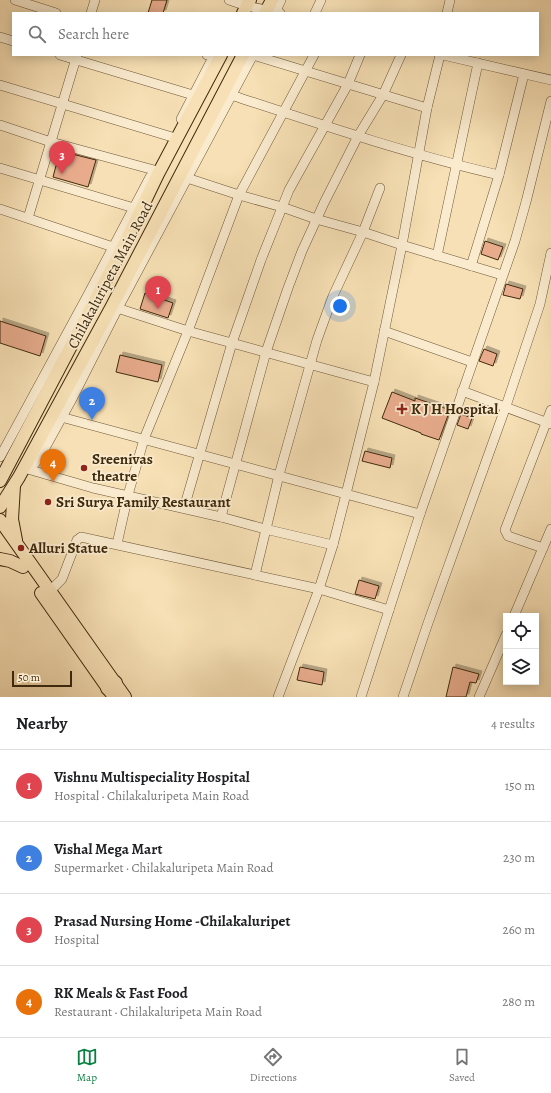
<!DOCTYPE html>
<html lang="en">
<head>
<meta charset="utf-8">
<style>
	:root { --surface:#fff; --page:#f6f6f6; --text:#202124; --muted:#757577; --line:#e0e0e0; --accent:#0b8043 }
	body { margin:0; font-family:Alegreya,serif; background:var(--page); color:var(--text) }
	.controls { position:absolute; right:12px; bottom:12px; display:grid; overflow:hidden; border-radius:0px; box-shadow:0 2px 10px #0003 }
	.controls button { width:36px; height:36px; display:grid; place-items:center; padding:0; border:0; border-bottom:1px solid var(--line); background:var(--surface); color:var(--text); font:20px sans-serif }
	.scale { position:absolute; left:12px; bottom:10px; width:60px; box-sizing:border-box; padding-left:4px; border:2px solid #3f2a0d; border-top:0; font-size:11px; line-height:14px; white-space:nowrap; color:#3f2a0d; -webkit-text-stroke:3px #faebcf; paint-order:stroke }
	.you { position:absolute; left:340px; top:306px; width:14px; height:14px; margin:-10px; border:3px solid #fff; border-radius:50%; background:#1a73e8; box-shadow:0 0 0 6px #1a73e833 }
	.badge { display:grid; place-items:center; width:26px; height:26px; border-radius:50%; background:var(--accent); color:#fff; font-size:13px; font-weight:700 }
	.pin { position:absolute; translate:-50% -33px; filter:drop-shadow(0 1px 2px #0008) }
	.pin::after { content:''; position:absolute; top:21px; width:14px; height:12px; background:inherit; clip-path:polygon(0 0,100% 0,50% 100%) }
	.list { margin:0; padding:0; list-style:none }
	h2 { display:flex; justify-content:space-between; align-items:center; height:52px; margin:0; padding:0 16px; font-size:17px }
	h2 small { font-size:13px; font-weight:400; color:var(--muted) }
	.list li { display:grid; grid-template-columns:26px 1fr auto; gap:12px; align-items:center; box-sizing:border-box; height:72px; padding:0 16px; border-top:1px solid var(--line) }
	.list b { display:block; font-size:15px; white-space:nowrap }
	.list p { margin:0; font-size:13px; white-space:nowrap; color:var(--muted) }
	.list em { font-size:13px; font-style:normal; color:var(--muted) }
	.icon { flex:none; width:22px; height:22px; fill:none; stroke:currentColor; stroke-width:2; stroke-linecap:round; stroke-linejoin:round }
	.map { position:relative; flex:none; width:551px; height:697px; overflow:hidden }
	.search { position:absolute; background:var(--surface); box-shadow:0 2px 10px #0003; left:12px; right:12px; top:12px; height:44px; display:flex; align-items:center; gap:10px; box-sizing:border-box; padding:0 14px; border-radius:0px; color:var(--muted); font-size:15px }
	.sheet { height:340px; background:var(--surface) }
	nav { display:flex; justify-content:space-around; align-items:center; box-sizing:border-box; height:56px; border-top:1px solid var(--line); background:var(--surface); font-size:11px; color:var(--muted) }
	nav a { display:grid; justify-items:center; gap:2px }
	nav .on { color:var(--accent) }
	.map>svg:first-child { display:block }
	.building { fill:#e8ac8d; stroke:#3f2a0d; filter:url(#shadow) }
	.lines { fill:none; stroke-linecap:round; stroke-linejoin:round }
	.minor-casing { stroke:#6d5837; stroke-width:10 }
	.major-casing { stroke:#3f2a0d; stroke-width:14 }
	.highway-casing { stroke:#3f2a0d; stroke-width:16 }
	.minor { stroke:#faebcf; stroke-width:9 }
	.major { stroke:#f7e0b5; stroke-width:12 }
	.highway { stroke:#f7e0b5; stroke-width:14 }
	.poi-dot { fill:#8f2418; stroke:#faebcf; stroke-width:1.5 }
	.labels { text-anchor:middle; dominant-baseline:central; stroke-width:3.5; stroke-linejoin:round; paint-order:stroke }
	.street-label { font-size:15px; fill:#3f2a0d; stroke:#faebcf }
	.poi-label { font-size:15px; font-weight:bold; fill:#3f2a0d; stroke:#faebcf; text-anchor:start }
</style>
</head>
<body>
<div class="map">
<svg width="551" height="697" viewBox="0 0 551 697">
	<defs>
		<filter id="shadow"><feDropShadow dx="3" dy="-3" stdDeviation="0" flood-color="#0004"/></filter>
	</defs>
	<rect width="100%" height="100%" fill="#f7e0b5"/>
	<filter id="stains"><feTurbulence type="fractalNoise" baseFrequency=".005" numOctaves="4"/><feColorMatrix values="0 0 0 0 .2 0 0 0 0 .09 0 0 0 0 .02 0 0 0 .5 -.17"/></filter>
	<radialGradient id="worn" r=".72"><stop offset=".6" stop-color="#630" stop-opacity="0"/><stop offset="1" stop-color="#630" stop-opacity=".3"/></radialGradient>
	<g class="building">
		<path d="M 152,0 L 167,0 L 163,13 L 148,13 Z"/>
		<path d="M 60,151 L 96,160 L 88,187 L 53,177 Z"/>
		<path d="M 485,241 L 503,247 L 498,260 L 481,254 Z"/>
		<path d="M 506,284 L 523,289 L 520,299 L 503,295 Z"/>
		<path d="M 145,293 L 173,303 L 168,318 L 140,309 Z"/>
		<path d="M 0,321 L 46,336 L 40,356 L 0,343 Z"/>
		<path d="M 484,349 L 497,354 L 493,366 L 479,361 Z"/>
		<path d="M 120,355 L 162,365 L 158,382 L 116,372 Z"/>
		<path d="M 392,392 L 415,401 L 415,398 L 450,410 L 439,440 L 421,434 L 421,433 L 382,418 Z"/>
		<path d="M 461,414 L 472,418 L 468,429 L 457,425 Z"/>
		<path d="M 365,451 L 392,458 L 390,468 L 362,461 Z"/>
		<path d="M 359,580 L 379,586 L 375,599 L 355,594 Z"/>
		<path d="M 300,667 L 324,672 L 322,685 L 297,680 Z"/>
		<path d="M 453,667 L 479,674 L 476,683 L 470,682 L 466,697 L 446,697 Z"/>
	</g>
	<g class="lines">
		<g class="minor-casing">
			<g id="minor">
				<path d="M 15,0 L 56,13"/>
				<path d="M 229,0 L 247,6 L 280,13"/>
				<path d="M 91,13 L 95,0"/>
				<path d="M 275,13 L 281,0"/>
				<path d="M 315,13 L 321,0"/>
				<path d="M 447,13 L 450,0"/>
				<path d="M 0,37 L 13,41"/>
				<path d="M 60,55 L 193,95"/>
				<path d="M 207,55 L 214,57"/>
				<path d="M 253,55 L 427,108"/>
				<path d="M 443,55 L 551,80"/>
				<path d="M 0,85 L 172,137"/>
				<path d="M 231,95 C 319,124 408,154 499,175"/>
				<path d="M 181,119 L 210,63"/>
				<path d="M 0,125 L 51,142 L 154,170"/>
				<path d="M 0,168 L 134,208"/>
				<path d="M 187,178 L 239,195 L 282,207 L 316,219 L 363,232 L 402,245 L 502,275"/>
				<path d="M 0,209 L 113,247"/>
				<path d="M 28,218 L 77,55"/>
				<path d="M 437,256 L 478,63"/>
				<path d="M 471,266 L 499,175 L 524,74"/>
				<path d="M 114,307 L 188,331 L 374,382"/>
				<path d="M 384,331 L 472,362"/>
				<path d="M 462,391 L 551,424"/>
				<path d="M 61,417 L 420,514"/>
				<path d="M 0,457 L 89,293 L 150,177"/>
				<path d="M 24,468 L 93,488 L 221,517 L 265,529 L 333,545"/>
				<path d="M 23,470 L 35,463 L 40,457 L 73,397 L 118,308 L 253,55"/>
				<path d="M 184,508 L 232,343 L 261,260 L 289,190 L 348,84 L 360,55"/>
				<path d="M 221,517 L 266,352 L 288,288 L 302,251 L 324,203 L 358,136 L 383,95 L 401,55"/>
				<path d="M 117,544 L 128,495 L 144,439 L 188,331 L 239,195 L 314,55"/>
				<path d="M 543,548 L 508,536 L 505,530 L 551,410"/>
				<path d="M 255,575 L 279,475 L 317,340 L 333,296 L 363,232 L 380,188"/>
				<path d="M 46,595 L 62,579 L 77,540 L 81,537 L 319,589 L 389,610"/>
				<path d="M 514,616 L 551,529"/>
				<path d="M 278,697 L 319,589 L 333,545 L 346,494 L 374,382 L 402,245 L 427,108 L 440,55"/>
				<path d="M 361,697 L 420,514 L 515,241 L 526,202 L 551,101"/>
				<path d="M 403,697 L 428,623 L 506,406 L 540,304 L 551,253"/>
				<path d="M 479,697 L 506,635"/>
			</g>
		</g>
		<g class="major-casing">
			<g id="major">
				<path d="M 243,13 L 250,0"/>
				<path d="M 265,13 L 272,0"/>
				<path d="M 0,481 L 121,251 L 158,174 L 221,55"/>
				<path d="M 14,486 L 12,519 L 16,540"/>
				<path d="M 0,507 L 19,477 L 112,306 L 243,55"/>
				<path d="M 0,520 L 125,697"/>
				<path d="M 0,559 L 10,561 L 23,567"/>
				<path d="M 41,593 L 114,697"/>
			</g>
		</g>
		<g class="highway-casing">
			<path id="highway" d="M 108,688 L 115,683"/>
		</g>
		<use href="#minor" class="minor"/>
		<use href="#major" class="major"/>
		<use href="#highway" class="highway"/>
	</g>
	<g class="poi-dot">
		<path d="M400 403h4v4h4v4h-4v4h-4v-4h-4v-4h4z"/>
		<circle cx="84" cy="468" r="4"/>
		<circle cx="48" cy="502" r="4"/>
		<circle cx="21" cy="548" r="4"/>
	</g>
	<g class="labels">
		<g class="street-label">
			<text transform="translate(110 275) rotate(-62)">Chilakaluripeta Main Road</text>
		</g>
		<g class="poi-label">
			<text x="411" y="409">K J H Hospital</text>
			<text x="92" y="459">Sreenivas<tspan x="92" dy="17">theatre</tspan></text>
			<text x="56" y="502">Sri Surya Family Restaurant</text>
			<text x="29" y="548">Alluri Statue</text>
		</g>
	</g>
	<rect width="100%" height="100%" filter="url(#stains)"/>
	<rect width="100%" height="100%" fill="url(#worn)"/>
</svg>
<div class="controls">
<button><svg class="icon" aria-label="locate" viewBox="0 0 24 24"><circle cx="12" cy="12" r="6"/><path d="M12 2v4M12 18v4M2 12h4M18 12h4"/></svg></button>
<button><svg class="icon" aria-label="layers" viewBox="0 0 24 24"><path d="M12 4l9 5-9 5-9-5zM3 14l9 5 9-5"/></svg></button>
</div>
<div class="scale">50 m</div>
<div class="you"></div>
<div class="pin badge" style="left:158px;top:309px;background:#e0444e">1</div>
<div class="pin badge" style="left:92px;top:420px;background:#3f7fe0">2</div>
<div class="pin badge" style="left:62px;top:174px;background:#e0444e">3</div>
<div class="pin badge" style="left:53px;top:482px;background:#e8710a">4</div>
<div class="search"><svg class="icon" aria-label="search" viewBox="0 0 24 24"><circle cx="10" cy="10" r="6"/><path d="M15 15l6 6"/></svg>Search here</div>
</div>
<section class="sheet">
<h2>Nearby<small>4 results</small></h2>
<ul class="list">
<li><span class="badge" style="background:#e0444e">1</span><div><b>Vishnu Multispeciality Hospital</b><p>Hospital · Chilakaluripeta Main Road</p></div><em>150 m</em></li>
<li><span class="badge" style="background:#3f7fe0">2</span><div><b>Vishal Mega Mart</b><p>Supermarket · Chilakaluripeta Main Road</p></div><em>230 m</em></li>
<li><span class="badge" style="background:#e0444e">3</span><div><b>Prasad Nursing Home -Chilakaluripet</b><p>Hospital</p></div><em>260 m</em></li>
<li><span class="badge" style="background:#e8710a">4</span><div><b>RK Meals &amp; Fast Food</b><p>Restaurant · Chilakaluripeta Main Road</p></div><em>280 m</em></li>
</ul>
</section>
<nav>
<a class="on"><svg class="icon" aria-label="map" viewBox="0 0 24 24"><path d="M3 6l6-2 6 2 6-2v14l-6 2-6-2-6 2zM9 4v14M15 6v14"/></svg>Map</a>
<a><svg class="icon" aria-label="directions" viewBox="0 0 24 24"><path d="M12 3l9 9-9 9-9-9zM9 14v-3h6M13 9l2 2-2 2"/></svg>Directions</a>
<a><svg class="icon" aria-label="saved" viewBox="0 0 24 24"><path d="M7 4h10v16l-5-4-5 4z"/></svg>Saved</a>
</nav>
</body>
</html>
